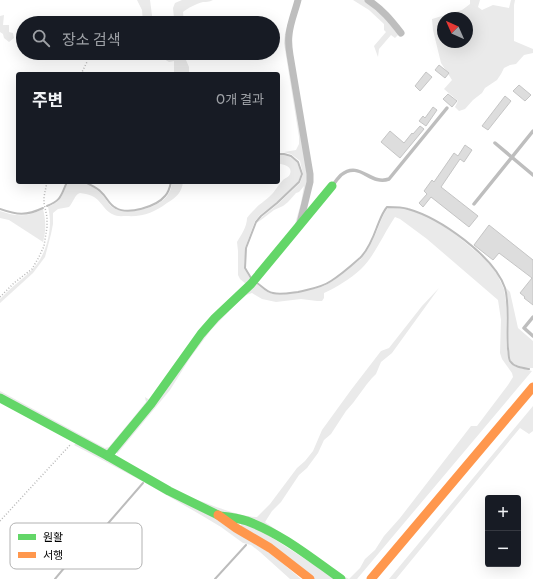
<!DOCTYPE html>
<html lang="ko">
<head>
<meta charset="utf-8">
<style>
	:root { --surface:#171b24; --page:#20242c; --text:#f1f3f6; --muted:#9ea1a6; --line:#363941 }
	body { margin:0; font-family:Cabin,"Noto Sans KR",sans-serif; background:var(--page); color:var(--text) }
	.controls { position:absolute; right:12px; bottom:12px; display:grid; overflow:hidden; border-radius:4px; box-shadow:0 4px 16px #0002 }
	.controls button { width:36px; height:36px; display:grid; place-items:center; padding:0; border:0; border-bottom:1px solid var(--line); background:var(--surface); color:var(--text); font:20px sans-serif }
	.compass { position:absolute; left:437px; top:12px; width:36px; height:36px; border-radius:50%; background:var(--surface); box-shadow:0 4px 16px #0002; rotate:315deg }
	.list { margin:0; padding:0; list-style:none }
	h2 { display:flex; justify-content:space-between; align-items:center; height:52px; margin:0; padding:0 16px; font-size:17px }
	h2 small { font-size:13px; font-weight:400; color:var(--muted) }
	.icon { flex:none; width:22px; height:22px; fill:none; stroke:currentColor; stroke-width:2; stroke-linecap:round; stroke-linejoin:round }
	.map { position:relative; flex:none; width:533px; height:579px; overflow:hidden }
	.search { position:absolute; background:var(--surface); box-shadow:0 4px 16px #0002; left:16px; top:16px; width:264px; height:44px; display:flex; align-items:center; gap:10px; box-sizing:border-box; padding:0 14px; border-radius:22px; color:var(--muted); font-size:15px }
	.panel { position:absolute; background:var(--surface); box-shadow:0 4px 16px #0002; left:16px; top:72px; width:264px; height:112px; border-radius:4px }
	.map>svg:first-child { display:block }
	.green { fill:#eaeaea; fill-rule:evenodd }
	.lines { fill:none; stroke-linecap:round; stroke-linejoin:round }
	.stream { stroke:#bcbcbc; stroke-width:2 }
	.building { fill:#ddd; stroke:#c5c5c5 }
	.path { stroke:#b8b8b8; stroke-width:1.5; stroke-dasharray:1 2; stroke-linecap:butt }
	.lane { stroke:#bebebe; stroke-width:3.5 }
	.street { stroke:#bebebe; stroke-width:7 }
	.fast { stroke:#63d668; stroke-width:9 }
	.slow { stroke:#ff974d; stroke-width:9 }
	.key { fill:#fff; stroke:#b2b2b2; stroke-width:1 }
	.key-label { font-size:11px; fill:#000 }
</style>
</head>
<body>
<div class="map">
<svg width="533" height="579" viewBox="0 0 533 579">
	<rect width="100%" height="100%" fill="#fff"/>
	<g class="green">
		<path d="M 137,0 L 150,0 L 153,23 L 143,23 L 142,10 Z"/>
		<path d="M 182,0 L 213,0 C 209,2 206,2 203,2 C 196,4 188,8 183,12 L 184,23 L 173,23 L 174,18 L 173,8 L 175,3 Z"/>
		<path d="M 353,0 C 356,0 360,0 363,0 C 373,2 391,25 399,34 L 395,38 L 391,35 L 379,49 L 378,57 L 374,46 L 386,32 L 384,30 L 384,24 L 369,10 Z"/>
		<path d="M 470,0 L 480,0 L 478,7 L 482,10 L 493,5 L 509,8 L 511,0 L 515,0 L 514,5 L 514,41 L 533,49 L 533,53 L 524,55 L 516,64 L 510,65 L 504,68 L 501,74 L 497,80 L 485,88 L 482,93 L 473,100 L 465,109 L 459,111 L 455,107 L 458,101 L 444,89 L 452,80 L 441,63 L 433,30 L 432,19 L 462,10 L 470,4 ZM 443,18 L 467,18 L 467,42 L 443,42 Z"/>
		<path d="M 292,11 L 287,34 L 308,181 L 298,224 L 295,224 L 301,203 L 304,186 L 299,192 L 296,193 L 288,202 L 283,206 L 274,210 L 257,223 L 262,217 L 278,204 L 300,183 L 303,174 L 300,161 L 291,154 L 284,152 L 296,150 L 299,144 L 299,137 L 284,43 L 285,33 Z"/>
		<path d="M 4,15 L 3,25 L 9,25 L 9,32 L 13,33 L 14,38 L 9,42 L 4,38 L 3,34 L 0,32 L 0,16 Z"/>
		<path d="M 160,53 L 183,53 L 189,67 L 189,74 L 174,74 L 174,61 L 169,62 L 164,59 Z"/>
		<path d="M 278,155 L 284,155 L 290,157 L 297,162 L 301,174 L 298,182 L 294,186 L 276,203 L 260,215 L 255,221 L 245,248 L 245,256 L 244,268 L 251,280 L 246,284 L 240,279 L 238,275 L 238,251 L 237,242 C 241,235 247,227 247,218 C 249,215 252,212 255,209 C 259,204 265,201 269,197 C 275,192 278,185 283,180 C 285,178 289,177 290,174 C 293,166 283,164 278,164 Z"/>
		<path d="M 68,182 C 72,182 79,181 83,182 C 90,184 101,192 105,198 C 108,202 110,207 116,209 C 129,215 158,208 167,196 C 170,192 172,187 172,182 L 183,182 C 182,192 176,198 167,203 C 155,212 143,217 127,216 C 122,216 117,217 112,214 C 101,208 101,197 86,194 C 84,194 82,193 80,193 C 75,194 73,203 69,207 L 58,209 L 53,213 L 53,224 L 51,234 L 45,257 L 33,273 L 0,303 L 0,299 C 5,294 10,289 16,284 C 23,278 31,272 37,264 C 48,249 53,225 48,207 C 62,201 62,195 68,182 Z"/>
		<path d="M 388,208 L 394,208 L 408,209 L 431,218 L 455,234 L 486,260 L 497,274 L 504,289 L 506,302 L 506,343 L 508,355 L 510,363 L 516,367 L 532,371 L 357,579 L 344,579 L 301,549 L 215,510 L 195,499 C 212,505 240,517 257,517 L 270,504 L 297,468 L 305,461 L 313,451 L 322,430 L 351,390 L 381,351 L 389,348 L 422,306 L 439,288 L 392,353 L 381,362 L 376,374 L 372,378 L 367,384 L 353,403 L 346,411 L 331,434 L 324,440 L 318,453 L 307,468 L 299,475 L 281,502 L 272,511 L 265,522 L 342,575 L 349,579 L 360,568 L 365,559 L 375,550 L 384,536 L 400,518 L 471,426 L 477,426 L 508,385 L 513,377 L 512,373 L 502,359 L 500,353 L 501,320 L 498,300 L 427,239 L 400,219 L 395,217 C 384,233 374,257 361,269 C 350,279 337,287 324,293 L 324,298 L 322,301 L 317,301 L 301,299 L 276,302 L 262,299 L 252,293 L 246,295 L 234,306 L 211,330 L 190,358 L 170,390 L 117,454 L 117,451 L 193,347 L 255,283 C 261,287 267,293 274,294 C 283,296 293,293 302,291 C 312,289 322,288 331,282 C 342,275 351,266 361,259 C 368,250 374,238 378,228 C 381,221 383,214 388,208 Z"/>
		<path d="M 43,209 C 46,221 46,231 43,242 L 9,220 L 0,218 L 0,211 C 17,217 27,217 43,209 Z"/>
		<path d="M 506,288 L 510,292 L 518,328 L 533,341 L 533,368 C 526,368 517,367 512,362 C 506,355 508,315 508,304 C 508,299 507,294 506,288 Z"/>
		<path d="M 0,391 L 105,448 L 109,447 L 133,418 L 146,402 L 145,397 L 151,401 L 107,451 L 0,396 Z"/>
		<path d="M 533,406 L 533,431 L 529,434 L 520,428 L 396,579 L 389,579 Z"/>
		<path d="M 77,442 L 215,517 L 274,556 L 301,579 L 290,579 L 260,552 L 251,545 L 243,543 L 221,527 L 201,515 L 142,481 L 74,445 Z"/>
		<path d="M 241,524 L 251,524 L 336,579 L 313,579 L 241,526 Z"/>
	</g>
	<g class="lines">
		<g class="stream">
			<path d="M 85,182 C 90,185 97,187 101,192 C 107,197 109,205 116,208 C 128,215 156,207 165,196 C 169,192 170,187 171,182"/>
			<path d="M 47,206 C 62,200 61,195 67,182"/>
			<path d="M 0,209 C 17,215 26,216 43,208"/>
			<path d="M 251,278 L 245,268 L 246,248 L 256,222 L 261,216 L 277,203 L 299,182 L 302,174 L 298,162 L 291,156 L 284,154 L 278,154"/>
			<path d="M 257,283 C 262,286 266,292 273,293 C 280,295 290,293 298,292 C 309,289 321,288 331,281 C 341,275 351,266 360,258 C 368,250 373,238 377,227 C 380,220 382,213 387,207 C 394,207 402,207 408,209 C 440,218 494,256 505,288 C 510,305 506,331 508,349 C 509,353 508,357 510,361 C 514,367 522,368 529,369"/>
			<path d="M 55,579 L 95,531 L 104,528 L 143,483"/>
			<path d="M 215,579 L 246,545"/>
		</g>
	</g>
	<g class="building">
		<path d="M 439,65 L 449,73 L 445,78 L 435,70 Z"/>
		<path d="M 426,72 L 432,77 L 420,91 L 415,86 Z"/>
		<path d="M 519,85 L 531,95 L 525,101 L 513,91 Z"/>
		<path d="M 448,94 L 457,101 L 452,107 L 443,99 Z"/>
		<path d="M 505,96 L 511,101 L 488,130 L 482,126 Z"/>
		<path d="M 433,107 L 437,110 L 426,126 L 419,121 L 423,116 L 425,118 Z"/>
		<path d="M 420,126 L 424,129 L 400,158 L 381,142 L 390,131 L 404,143 L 412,133 L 413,134 Z"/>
		<path d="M 465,145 L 472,150 L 464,162 L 460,159 L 441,187 L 478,216 L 469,227 L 431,197 L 423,207 L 419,203 L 427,194 L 424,191 L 432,180 L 434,182 L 454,153 L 458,156 Z"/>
		<path d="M 489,225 L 533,260 L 533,305 L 524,298 L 525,297 L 520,293 L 532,278 L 499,253 L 493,260 L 474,245 Z"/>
	</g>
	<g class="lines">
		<g class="path">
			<path d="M 81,74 L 87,62"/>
			<path d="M 0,297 L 14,283 L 32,269 L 39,257 L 44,246 L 47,227 L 47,217 L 44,203 L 44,197 L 47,182"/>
			<path d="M 0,521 L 70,445"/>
		</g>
		<g class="lane">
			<path d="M 495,143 L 533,175"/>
			<path d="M 333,185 C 335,182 338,178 341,175 C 360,160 370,186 389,179 L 447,108"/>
			<path d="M 474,204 L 533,131"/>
			<path d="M 533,317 L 524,328 L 533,336"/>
		</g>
		<g class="street">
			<path d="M 298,0 C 295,12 290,23 289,35 C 288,42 289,49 290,55 L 310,174 L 310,182 L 300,223"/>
			<path d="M 368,0 C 382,9 391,20 401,33"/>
		</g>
		<g class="fast">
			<path d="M 0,398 L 108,456 L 169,491 L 218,515"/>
			<path d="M 108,456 L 151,404 L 201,334 L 215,318 L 251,284 L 332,186"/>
			<path d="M 220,516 C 229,517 238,518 247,521 C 282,534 311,558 341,579"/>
		</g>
		<g class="slow">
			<path d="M 218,515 L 236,528 L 270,548 L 310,579"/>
			<path d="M 371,579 L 533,387"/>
		</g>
	</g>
	<rect x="10" y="523" width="132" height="46" rx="6" class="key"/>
	<rect x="18" y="534" width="18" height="6" fill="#63d668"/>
	<rect x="18" y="552" width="18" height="6" fill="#ff974d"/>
	<g class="key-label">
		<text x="43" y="541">원활</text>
		<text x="43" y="559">서행</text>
	</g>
</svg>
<div class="controls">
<button>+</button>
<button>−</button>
</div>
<svg class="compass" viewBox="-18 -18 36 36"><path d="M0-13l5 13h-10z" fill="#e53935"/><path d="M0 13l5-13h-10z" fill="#9ea1a6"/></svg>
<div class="search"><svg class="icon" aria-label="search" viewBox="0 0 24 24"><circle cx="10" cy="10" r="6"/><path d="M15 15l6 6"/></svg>장소 검색</div>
<section class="panel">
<h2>주변<small>0개 결과</small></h2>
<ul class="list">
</ul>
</section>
</div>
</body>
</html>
